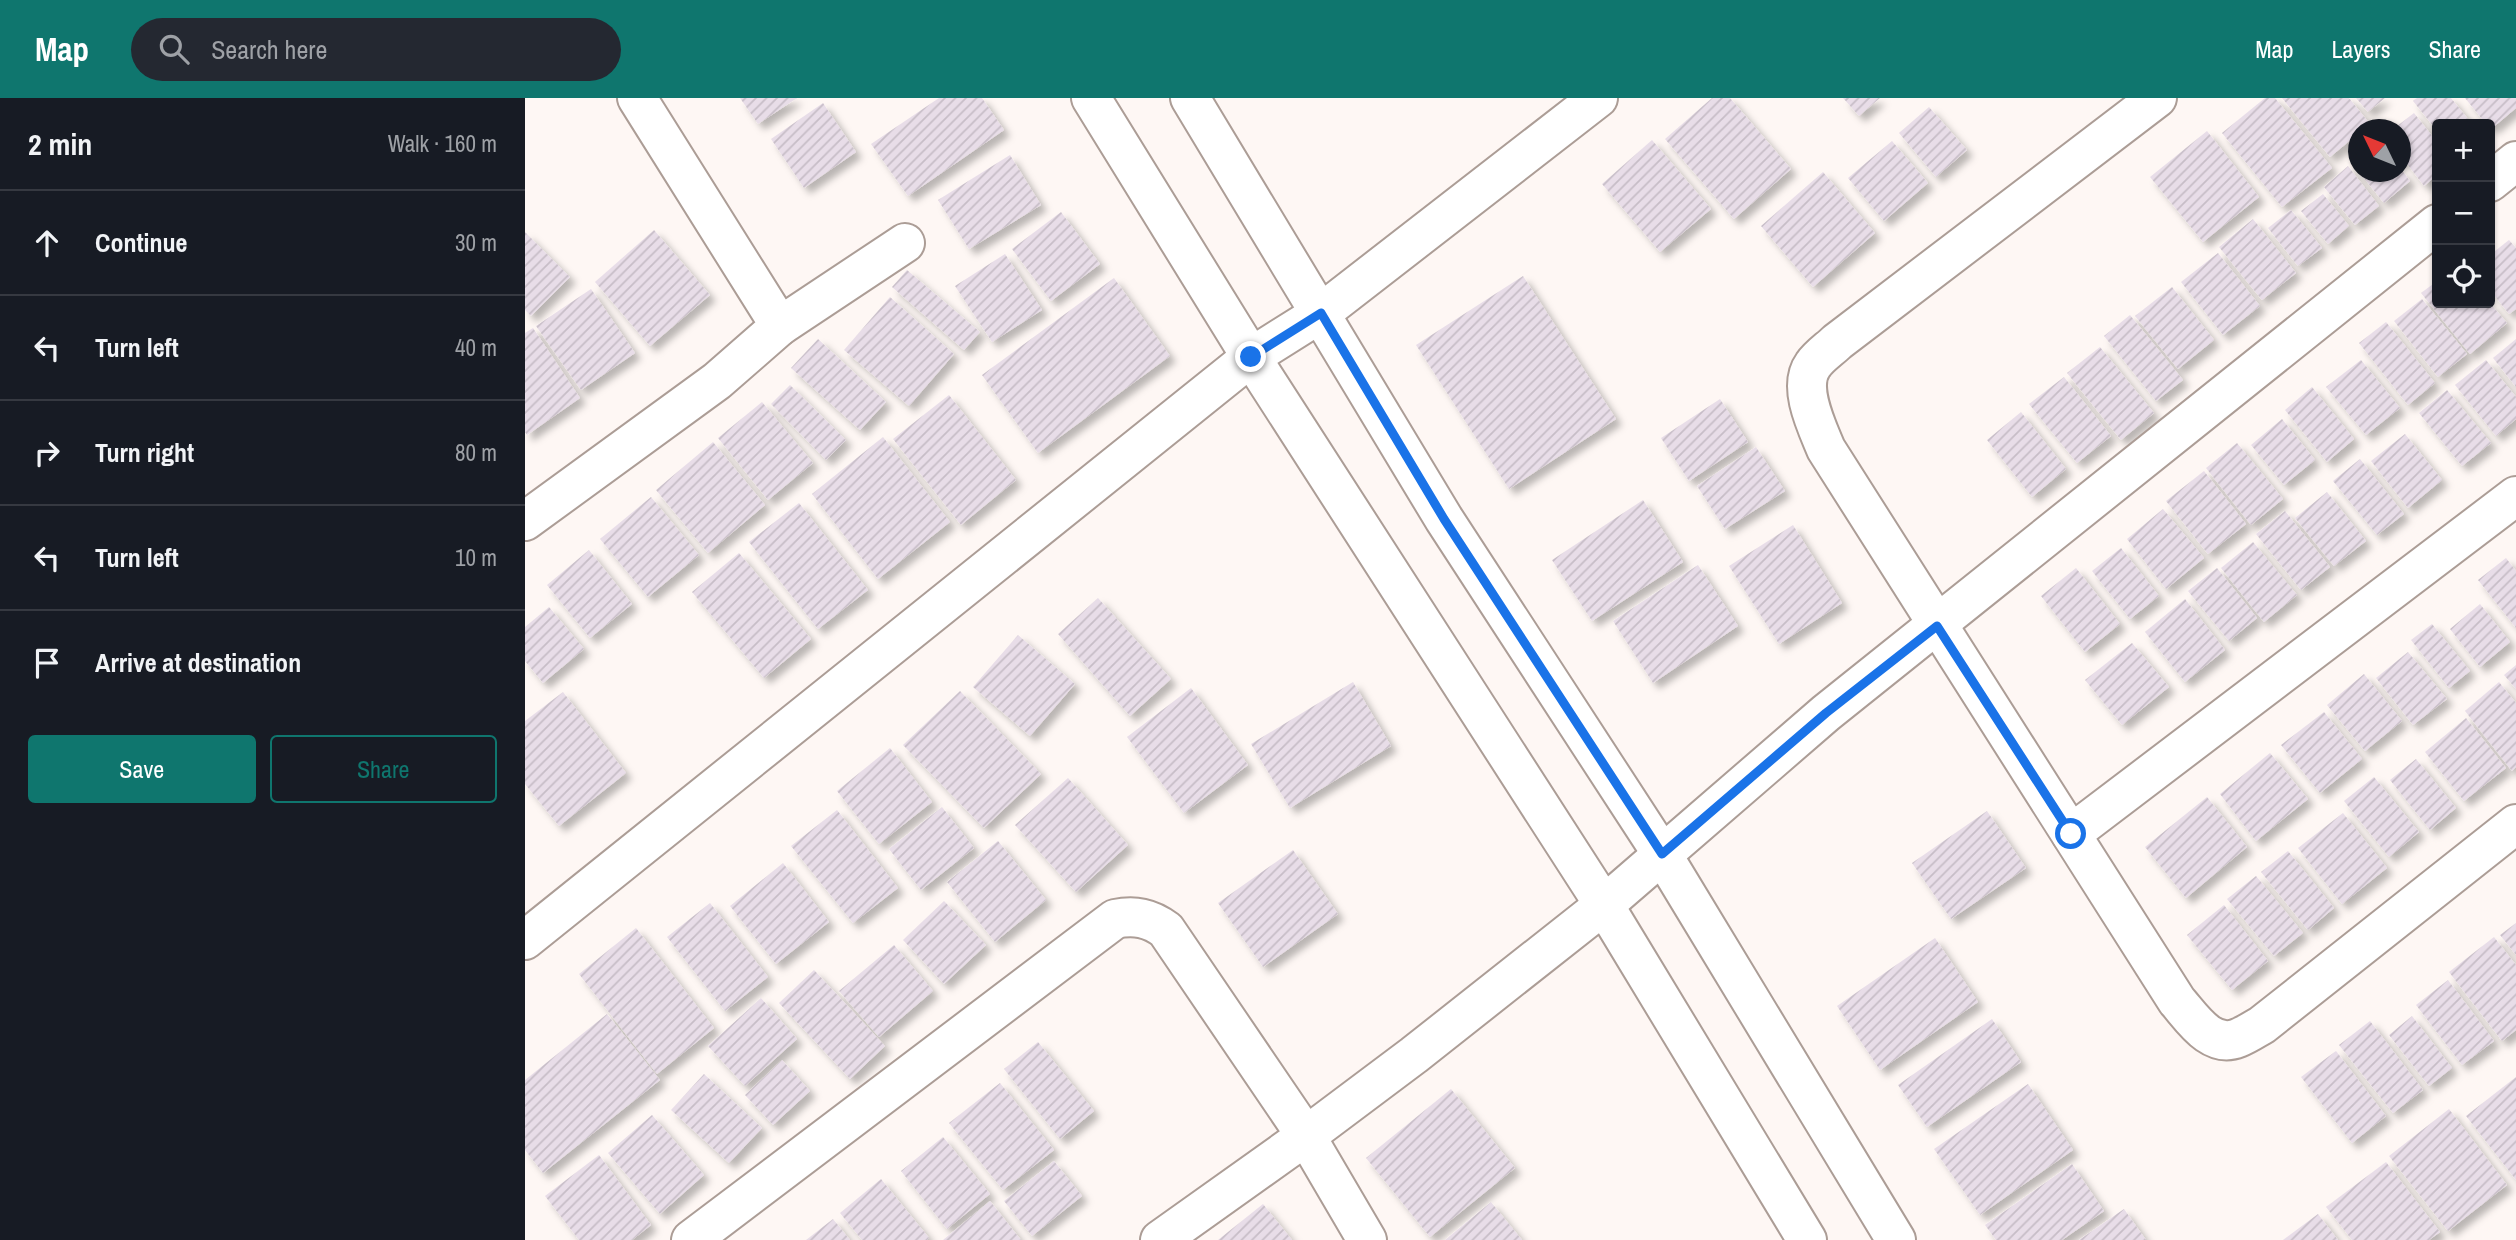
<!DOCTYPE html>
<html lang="en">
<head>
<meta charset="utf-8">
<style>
	:root { --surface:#171b24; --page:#242831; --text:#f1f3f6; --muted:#9ea1a6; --line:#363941; --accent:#0f766e }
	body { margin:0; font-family:"Archivo Narrow",sans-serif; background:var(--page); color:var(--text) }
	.controls { position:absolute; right:21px; top:21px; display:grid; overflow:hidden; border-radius:7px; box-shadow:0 2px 5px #0004 }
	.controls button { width:63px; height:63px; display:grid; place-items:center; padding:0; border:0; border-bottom:2px solid var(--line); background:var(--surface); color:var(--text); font:35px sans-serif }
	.compass { position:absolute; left:1823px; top:21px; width:63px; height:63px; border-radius:50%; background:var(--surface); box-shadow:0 2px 5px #0004; rotate:313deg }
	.stop { position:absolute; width:21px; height:21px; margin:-16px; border:5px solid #1a73e8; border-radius:50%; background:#fff }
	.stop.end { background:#1a73e8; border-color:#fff; box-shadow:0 2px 7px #0008 }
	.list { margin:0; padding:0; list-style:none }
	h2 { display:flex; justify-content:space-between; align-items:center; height:91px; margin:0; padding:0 28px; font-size:30px }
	h2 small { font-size:23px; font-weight:400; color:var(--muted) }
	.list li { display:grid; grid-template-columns:46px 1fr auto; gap:21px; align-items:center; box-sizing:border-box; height:105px; padding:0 28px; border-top:2px solid var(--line) }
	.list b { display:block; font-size:26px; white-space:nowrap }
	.list em { font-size:23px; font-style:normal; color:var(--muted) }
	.actions { display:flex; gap:14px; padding:21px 28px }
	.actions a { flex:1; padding:16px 0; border:2px solid var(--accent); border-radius:7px; text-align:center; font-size:24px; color:var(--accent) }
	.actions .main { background:var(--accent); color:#fff }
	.icon { flex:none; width:38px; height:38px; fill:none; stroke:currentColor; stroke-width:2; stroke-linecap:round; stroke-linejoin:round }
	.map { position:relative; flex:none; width:1991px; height:1142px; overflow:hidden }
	header { display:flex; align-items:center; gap:42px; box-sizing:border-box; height:98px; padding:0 35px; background:var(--accent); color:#fff }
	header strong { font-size:33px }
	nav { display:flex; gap:38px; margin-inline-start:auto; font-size:24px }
	.search { width:490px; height:63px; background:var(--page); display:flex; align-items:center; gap:18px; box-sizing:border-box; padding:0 24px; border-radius:38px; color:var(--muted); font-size:26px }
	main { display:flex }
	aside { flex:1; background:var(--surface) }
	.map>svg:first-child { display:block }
	.building { fill:url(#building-hatch); filter:url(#shadow) }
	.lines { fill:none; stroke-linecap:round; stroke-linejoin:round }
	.minor-casing { stroke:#ac9d96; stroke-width:42 }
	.minor { stroke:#fff; stroke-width:38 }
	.route { stroke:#1a73e8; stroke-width:9 }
</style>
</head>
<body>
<header>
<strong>Map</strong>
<div class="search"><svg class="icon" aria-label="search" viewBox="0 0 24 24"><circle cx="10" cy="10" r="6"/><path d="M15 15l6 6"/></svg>Search here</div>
<nav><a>Map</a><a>Layers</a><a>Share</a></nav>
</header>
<main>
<aside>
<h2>2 min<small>Walk · 160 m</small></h2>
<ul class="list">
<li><svg class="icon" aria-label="ahead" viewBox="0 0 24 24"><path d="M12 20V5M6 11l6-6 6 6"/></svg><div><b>Continue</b></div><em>30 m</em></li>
<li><svg class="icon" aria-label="left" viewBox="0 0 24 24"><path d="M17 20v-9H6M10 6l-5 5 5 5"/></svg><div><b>Turn left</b></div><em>40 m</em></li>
<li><svg class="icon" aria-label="right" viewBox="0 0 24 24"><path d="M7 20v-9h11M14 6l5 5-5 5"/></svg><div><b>Turn right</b></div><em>80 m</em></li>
<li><svg class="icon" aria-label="left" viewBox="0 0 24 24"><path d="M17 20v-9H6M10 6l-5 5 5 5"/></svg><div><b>Turn left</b></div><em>10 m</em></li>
<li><svg class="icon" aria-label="arrive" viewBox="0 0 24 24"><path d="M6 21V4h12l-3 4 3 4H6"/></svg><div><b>Arrive at destination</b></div></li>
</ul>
<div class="actions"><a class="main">Save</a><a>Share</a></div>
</aside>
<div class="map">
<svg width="1991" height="1142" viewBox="0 0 1991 1142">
	<defs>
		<pattern id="building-hatch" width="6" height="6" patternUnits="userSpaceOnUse" patternTransform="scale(1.75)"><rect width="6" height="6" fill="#e8dde8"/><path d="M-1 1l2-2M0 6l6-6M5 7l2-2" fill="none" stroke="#c7bdc7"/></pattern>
		<filter id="shadow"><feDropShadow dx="6" dy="6" stdDeviation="3.5" flood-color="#0004"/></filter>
	</defs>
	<rect width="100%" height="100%" fill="#fef7f4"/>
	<g class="building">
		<path d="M 215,0 L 272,0 L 233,26 Z"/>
		<path d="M 414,0 L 457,0 L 479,32 L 383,98 L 346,46 Z"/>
		<path d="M 1187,0 L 1205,0 L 1266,71 L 1209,121 L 1140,41 Z"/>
		<path d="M 1318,0 L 1355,0 L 1334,18 Z"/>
		<path d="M 1740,0 L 1750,0 L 1807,70 L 1757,109 L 1697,35 Z"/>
		<path d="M 1757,0 L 1824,0 L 1845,26 L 1838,32 L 1834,32 L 1834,35 L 1805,59 Z"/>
		<path d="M 1831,0 L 1860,0 L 1843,14 Z"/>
		<path d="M 1892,0 L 1926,0 L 1947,26 L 1912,26 L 1912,33 L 1888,3 Z"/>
		<path d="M 1940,0 L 1991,0 L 1991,10 L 1965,32 L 1965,26 L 1961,26 Z"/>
		<path d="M 298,5 L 331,54 L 279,90 L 246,41 Z"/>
		<path d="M 1404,9 L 1442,52 L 1411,79 L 1374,35 Z"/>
		<path d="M 1889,15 L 1912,44 L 1912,77 L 1899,88 L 1876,58 L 1876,32 L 1867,32 Z"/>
		<path d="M 1682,33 L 1734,99 L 1678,144 L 1625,79 Z"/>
		<path d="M 1127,42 L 1186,111 L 1135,154 L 1077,86 Z"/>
		<path d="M 1367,43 L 1403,85 L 1359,123 L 1323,80 Z"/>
		<path d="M 485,57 L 516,107 L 444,151 L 413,102 Z"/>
		<path d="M 1823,68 L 1854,108 L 1830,127 L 1799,89 Z"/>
		<path d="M 1876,71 L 1885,83 L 1859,105 L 1834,74 L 1876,74 Z"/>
		<path d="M 1298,74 L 1350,135 L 1288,189 L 1236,128 Z"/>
		<path d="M 1798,96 L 1824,128 L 1803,146 L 1776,113 Z"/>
		<path d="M 1766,112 L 1797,150 L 1773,168 L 1743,130 Z"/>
		<path d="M 536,114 L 575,166 L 526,203 L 487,151 Z"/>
		<path d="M 1728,121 L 1771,175 L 1737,202 L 1694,149 Z"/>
		<path d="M 129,132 L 185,197 L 125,248 L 70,184 Z"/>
		<path d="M 0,134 L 45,179 L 6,218 L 0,212 Z"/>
		<path d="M 1984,142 L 1991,150 L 1991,211 L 1984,216 L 1965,192 L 1965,157 Z"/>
		<path d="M 1693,155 L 1735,208 L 1698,237 L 1656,184 Z"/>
		<path d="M 480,156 L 517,212 L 467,244 L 430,188 Z"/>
		<path d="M 382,172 L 455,234 L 439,252 L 367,189 Z"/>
		<path d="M 998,178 L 1091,321 L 984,391 L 891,247 Z"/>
		<path d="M 589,180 L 645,258 L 513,355 L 457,277 Z"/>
		<path d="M 1912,183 L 1912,205 L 1965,205 L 1982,225 L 1945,256 L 1896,195 Z"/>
		<path d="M 1647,189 L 1689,242 L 1653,271 L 1610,218 Z"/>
		<path d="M 66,191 L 110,255 L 56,292 L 11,228 Z"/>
		<path d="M 365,199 L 429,256 L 384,308 L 319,252 Z"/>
		<path d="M 1897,201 L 1942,256 L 1913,279 L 1869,223 Z"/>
		<path d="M 1605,217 L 1658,282 L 1631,303 L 1579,238 Z"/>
		<path d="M 1861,224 L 1910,285 L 1883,307 L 1834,245 Z"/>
		<path d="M 8,230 L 55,300 L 2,337 L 0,334 L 0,235 Z"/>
		<path d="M 293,241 L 361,304 L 335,332 L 266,270 Z"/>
		<path d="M 1991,241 L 1991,289 L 1968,260 Z"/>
		<path d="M 1575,249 L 1629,315 L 1596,342 L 1542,275 Z"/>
		<path d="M 1836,262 L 1875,310 L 1841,337 L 1801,289 Z"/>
		<path d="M 1961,262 L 1991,299 L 1991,321 L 1971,338 L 1930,287 Z"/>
		<path d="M 1539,279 L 1586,338 L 1552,365 L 1504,306 Z"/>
		<path d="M 265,287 L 321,342 L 301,362 L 246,306 Z"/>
		<path d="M 1787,289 L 1829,341 L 1802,364 L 1760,312 Z"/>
		<path d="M 1922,292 L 1966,345 L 1937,368 L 1894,315 Z"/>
		<path d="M 424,297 L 491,382 L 436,427 L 368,341 Z"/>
		<path d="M 1195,301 L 1223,344 L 1164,383 L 1136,340 Z"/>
		<path d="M 237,304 L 288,365 L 243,402 L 193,340 Z"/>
		<path d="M 1496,314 L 1541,371 L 1507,399 L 1462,342 Z"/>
		<path d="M 1757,321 L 1790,362 L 1759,387 L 1726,347 Z"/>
		<path d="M 1880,336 L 1917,382 L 1883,410 L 1846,363 Z"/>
		<path d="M 358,339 L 425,424 L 353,481 L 287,396 Z"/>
		<path d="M 188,344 L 240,407 L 183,455 L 131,392 Z"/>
		<path d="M 1712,345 L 1758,401 L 1726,427 L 1681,370 Z"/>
		<path d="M 1231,349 L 1260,393 L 1200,431 L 1172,388 Z"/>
		<path d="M 1835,361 L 1879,416 L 1852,437 L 1808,383 Z"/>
		<path d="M 1679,373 L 1721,426 L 1683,456 L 1641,403 Z"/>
		<path d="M 1802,394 L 1841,443 L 1809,468 L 1770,420 Z"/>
		<path d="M 126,399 L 174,457 L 123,499 L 75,441 Z"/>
		<path d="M 1118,402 L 1158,464 L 1067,523 L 1027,462 Z"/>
		<path d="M 274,405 L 343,492 L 293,531 L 224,444 Z"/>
		<path d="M 1638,411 L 1679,460 L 1641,491 L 1602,441 Z"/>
		<path d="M 1760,413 L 1805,469 L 1776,492 L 1731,436 Z"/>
		<path d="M 1268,427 L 1317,505 L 1254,546 L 1204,468 Z"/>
		<path d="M 1728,444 L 1772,497 L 1739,524 L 1696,470 Z"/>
		<path d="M 1596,450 L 1634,498 L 1605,521 L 1567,473 Z"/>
		<path d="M 64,452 L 107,506 L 65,540 L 22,487 Z"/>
		<path d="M 214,455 L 286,541 L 239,580 L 167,494 Z"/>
		<path d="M 1981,460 L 1991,473 L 1991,530 L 1953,482 Z"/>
		<path d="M 1173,467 L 1213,528 L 1128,585 L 1088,523 Z"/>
		<path d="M 1551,470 L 1595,526 L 1560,554 L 1516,498 Z"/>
		<path d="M 1692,470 L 1732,520 L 1704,543 L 1663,493 Z"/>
		<path d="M 573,500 L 646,581 L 605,618 L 533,536 Z"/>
		<path d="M 1660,501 L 1700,552 L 1660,584 L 1620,534 Z"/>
		<path d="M 1955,506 L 1985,544 L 1955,569 L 1925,531 Z"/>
		<path d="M 24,509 L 59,551 L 18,585 L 0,563 L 0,529 Z"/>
		<path d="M 1907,526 L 1945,573 L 1924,590 L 1886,542 Z"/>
		<path d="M 493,537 L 550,586 L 505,638 L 448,589 Z"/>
		<path d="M 1607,545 L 1644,589 L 1597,627 L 1560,582 Z"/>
		<path d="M 1883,554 L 1922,601 L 1888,627 L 1851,580 Z"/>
		<path d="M 1991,567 L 1991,591 L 1979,577 Z"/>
		<path d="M 1839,576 L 1877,623 L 1840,653 L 1802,607 Z"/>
		<path d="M 828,584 L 866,648 L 765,710 L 726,646 Z"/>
		<path d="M 1974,584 L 1991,605 L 1991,669 L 1987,673 L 1940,613 Z"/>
		<path d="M 666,590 L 723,667 L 659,715 L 602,639 Z"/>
		<path d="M 435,593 L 516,676 L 459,730 L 378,647 Z"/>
		<path d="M 38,594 L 101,675 L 34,728 L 0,686 L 0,623 Z"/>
		<path d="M 1799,614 L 1837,661 L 1795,695 L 1756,647 Z"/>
		<path d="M 1941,620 L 1981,670 L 1939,703 L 1900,654 Z"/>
		<path d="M 365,650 L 407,704 L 354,746 L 312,693 Z"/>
		<path d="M 1745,655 L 1783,701 L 1731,743 L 1695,696 Z"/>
		<path d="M 1891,661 L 1931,710 L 1905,732 L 1865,682 Z"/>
		<path d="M 1849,679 L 1894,734 L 1864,759 L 1819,703 Z"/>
		<path d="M 543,680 L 603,747 L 551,794 L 490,727 Z"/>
		<path d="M 1682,699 L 1722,749 L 1661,800 L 1620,749 Z"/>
		<path d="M 417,709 L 449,750 L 396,792 L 364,751 Z"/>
		<path d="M 312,712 L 373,790 L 328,825 L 266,748 Z"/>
		<path d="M 1462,713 L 1501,770 L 1426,821 L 1387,765 Z"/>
		<path d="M 1818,715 L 1862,770 L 1817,806 L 1773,750 Z"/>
		<path d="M 473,743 L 521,802 L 470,844 L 422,784 Z"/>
		<path d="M 768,752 L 813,816 L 738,869 L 693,805 Z"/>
		<path d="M 1763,753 L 1809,810 L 1783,832 L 1736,774 Z"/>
		<path d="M 258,765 L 304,824 L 251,866 L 205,808 Z"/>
		<path d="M 1731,778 L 1778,835 L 1749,858 L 1702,801 Z"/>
		<path d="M 419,803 L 461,847 L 419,886 L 378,842 Z"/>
		<path d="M 185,805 L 243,879 L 200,913 L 142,839 Z"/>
		<path d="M 1699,807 L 1743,863 L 1707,892 L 1662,837 Z"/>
		<path d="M 1991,825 L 1991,857 L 1975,837 Z"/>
		<path d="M 111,830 L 189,930 L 132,976 L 54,876 Z"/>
		<path d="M 1969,839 L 1991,867 L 1991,932 L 1977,943 L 1924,874 Z"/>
		<path d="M 1410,840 L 1453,904 L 1355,972 L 1312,908 Z"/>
		<path d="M 369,847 L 408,893 L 354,939 L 314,893 Z"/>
		<path d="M 289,872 L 360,948 L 325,981 L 254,905 Z"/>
		<path d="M 1923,882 L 1969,943 L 1937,967 L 1891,907 Z"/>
		<path d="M 236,900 L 272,941 L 220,988 L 183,948 Z"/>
		<path d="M 82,916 L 135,982 L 18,1075 L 0,1052 L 0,982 Z"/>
		<path d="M 1887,918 L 1927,970 L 1904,988 L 1864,937 Z"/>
		<path d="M 1467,921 L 1496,964 L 1402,1029 L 1373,987 Z"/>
		<path d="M 1845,923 L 1898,992 L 1868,1015 L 1814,947 Z"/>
		<path d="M 513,944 L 569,1013 L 535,1041 L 479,971 Z"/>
		<path d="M 1811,953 L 1861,1018 L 1827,1045 L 1776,979 Z"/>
		<path d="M 257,962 L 285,993 L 248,1027 L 220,997 Z"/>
		<path d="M 179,976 L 237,1030 L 204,1065 L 146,1012 Z"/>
		<path d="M 1991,979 L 1991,1082 L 1941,1018 Z"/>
		<path d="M 475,985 L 529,1052 L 478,1092 L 424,1025 Z"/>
		<path d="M 1503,986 L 1548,1052 L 1455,1117 L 1409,1051 Z"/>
		<path d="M 926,991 L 990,1070 L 905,1139 L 841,1060 Z"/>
		<path d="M 1924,1011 L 1982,1087 L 1923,1133 L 1864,1058 Z"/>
		<path d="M 127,1017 L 179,1077 L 135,1116 L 83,1055 Z"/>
		<path d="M 418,1039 L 465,1096 L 422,1131 L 376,1073 Z"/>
		<path d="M 74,1057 L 126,1127 L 107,1142 L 54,1142 L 20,1098 Z"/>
		<path d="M 529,1063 L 557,1098 L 507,1138 L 479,1103 Z"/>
		<path d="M 1861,1064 L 1915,1134 L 1904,1142 L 1827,1142 L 1801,1109 Z"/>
		<path d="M 1547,1066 L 1579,1113 L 1537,1142 L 1471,1142 L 1460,1127 Z"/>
		<path d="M 356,1081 L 404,1140 L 402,1142 L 337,1142 L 315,1115 Z"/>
		<path d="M 465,1103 L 496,1142 L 418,1142 Z"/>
		<path d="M 966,1104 L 997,1142 L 920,1142 Z"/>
		<path d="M 738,1106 L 767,1142 L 693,1142 Z"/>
		<path d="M 1599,1111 L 1621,1142 L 1554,1142 Z"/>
		<path d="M 1793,1116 L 1813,1142 L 1758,1142 Z"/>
		<path d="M 308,1121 L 325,1142 L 281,1142 Z"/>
	</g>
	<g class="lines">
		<g class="minor-casing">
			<g id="minor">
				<path d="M 566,0 L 726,259 L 1079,807 L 1282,1142"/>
				<path d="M 665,0 L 919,421 L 1137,756 L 1371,1142"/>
				<path d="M 1632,0 L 1312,244 C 1305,251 1294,258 1288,267 C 1272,289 1292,329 1301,351 L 1652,903 C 1667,920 1686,951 1713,940 C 1721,937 1730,931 1737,927 L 1991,726"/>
				<path d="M 1965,84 L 1991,63"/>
				<path d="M 255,228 L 380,145"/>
				<path d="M 0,423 L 192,283 L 255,228 L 112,0"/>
				<path d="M 1546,736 L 1991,398"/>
				<path d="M 0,842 L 726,259 L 796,215 L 1073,0"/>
				<path d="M 166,1142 L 590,821 C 610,817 625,820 641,832 L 781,1038 L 842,1142"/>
				<path d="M 635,1142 L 781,1038 L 889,957 L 1079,807 L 1301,615 L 1912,126"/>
			</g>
		</g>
		<use href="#minor" class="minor"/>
	</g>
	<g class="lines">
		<path class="route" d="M 726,259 L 796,215 L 919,421 L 1137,756 L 1301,615 L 1412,528 L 1546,736"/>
	</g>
</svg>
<div class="controls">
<button>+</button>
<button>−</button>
<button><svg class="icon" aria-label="locate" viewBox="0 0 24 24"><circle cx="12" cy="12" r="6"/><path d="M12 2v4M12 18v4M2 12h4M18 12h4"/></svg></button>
</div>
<svg class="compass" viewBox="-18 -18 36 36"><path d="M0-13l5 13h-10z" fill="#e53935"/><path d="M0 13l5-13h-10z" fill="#9ea1a6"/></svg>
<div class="stop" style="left:1546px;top:736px"></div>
<div class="stop end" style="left:726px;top:259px"></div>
</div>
</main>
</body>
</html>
